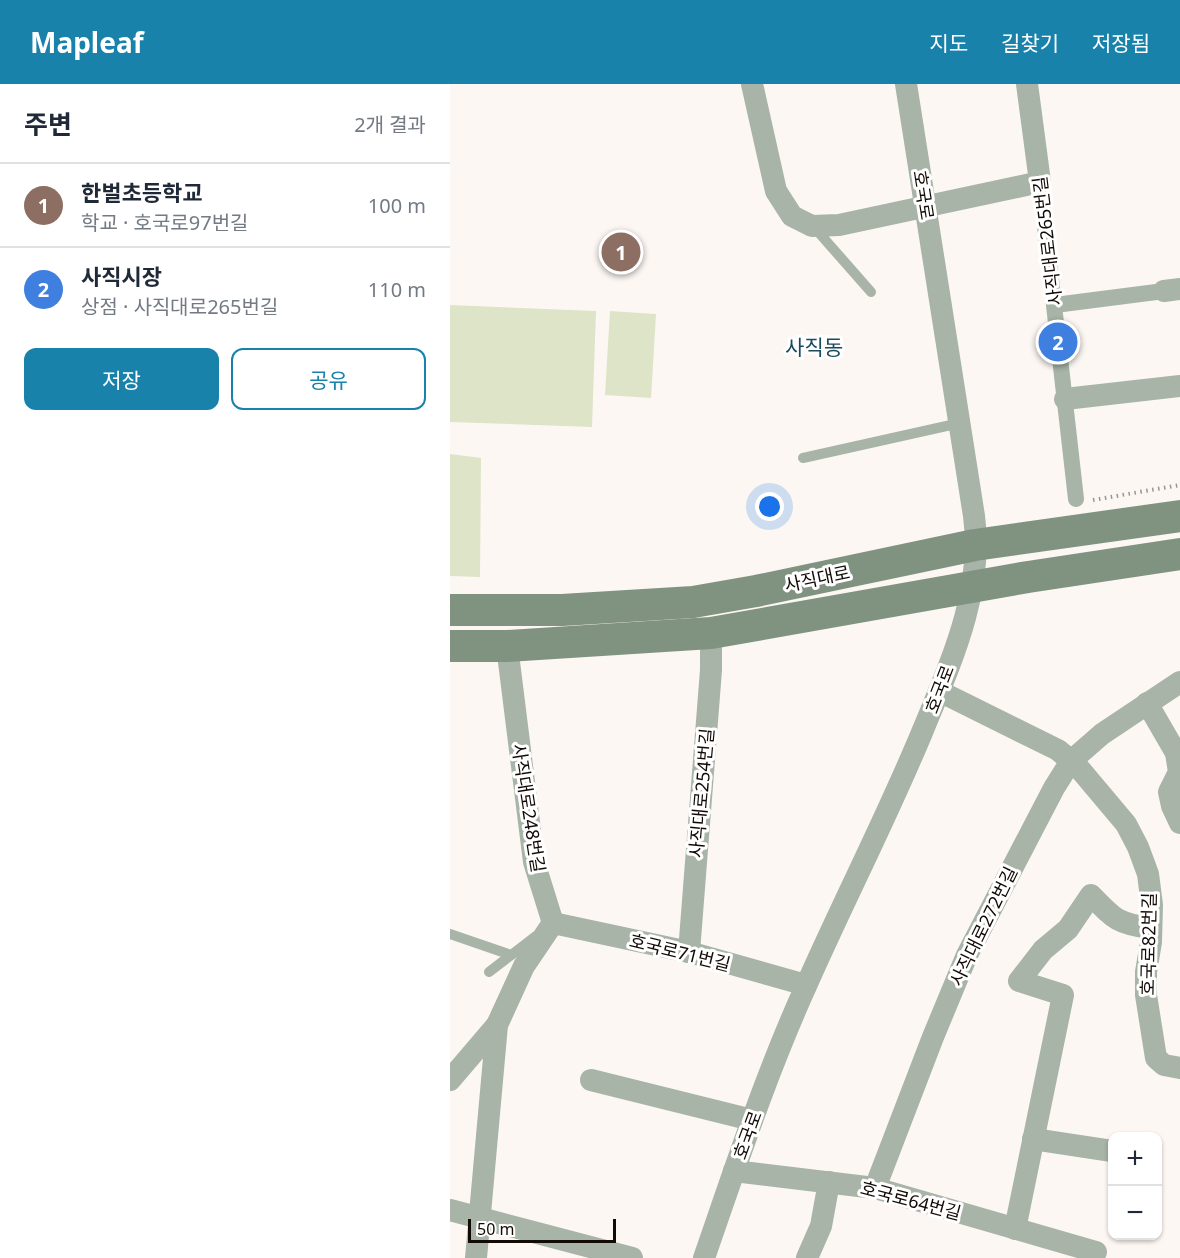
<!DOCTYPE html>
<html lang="ko">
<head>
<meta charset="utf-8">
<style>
	:root { --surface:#fff; --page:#f6f6f7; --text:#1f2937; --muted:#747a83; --line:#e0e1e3; --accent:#1882ab }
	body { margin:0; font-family:"Noto Sans","Noto Sans KR",sans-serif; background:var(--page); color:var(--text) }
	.controls { position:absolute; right:18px; bottom:18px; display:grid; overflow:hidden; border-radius:12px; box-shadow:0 2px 4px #0004 }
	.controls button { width:54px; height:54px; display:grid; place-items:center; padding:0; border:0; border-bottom:2px solid var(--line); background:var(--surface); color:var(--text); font:30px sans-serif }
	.scale { position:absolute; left:18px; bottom:15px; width:148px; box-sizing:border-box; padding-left:6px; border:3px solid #120a05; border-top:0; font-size:16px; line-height:21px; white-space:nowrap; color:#120a05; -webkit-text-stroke:4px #fff; paint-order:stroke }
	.you { position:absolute; left:320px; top:423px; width:21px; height:21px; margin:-15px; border:4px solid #fff; border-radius:50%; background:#1a73e8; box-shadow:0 0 0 9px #1a73e833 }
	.badge { display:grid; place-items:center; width:39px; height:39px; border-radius:50%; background:var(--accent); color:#fff; font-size:20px; font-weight:700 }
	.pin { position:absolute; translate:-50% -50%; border:3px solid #fff; box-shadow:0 2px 6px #0006 }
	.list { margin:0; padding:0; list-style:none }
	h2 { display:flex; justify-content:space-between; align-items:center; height:78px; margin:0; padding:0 24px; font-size:26px }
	h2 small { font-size:20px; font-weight:400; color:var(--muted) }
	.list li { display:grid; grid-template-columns:39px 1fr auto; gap:18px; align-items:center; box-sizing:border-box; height:84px; padding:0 24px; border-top:2px solid var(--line) }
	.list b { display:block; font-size:22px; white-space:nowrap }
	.list p { margin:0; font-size:20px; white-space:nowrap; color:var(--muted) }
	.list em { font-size:20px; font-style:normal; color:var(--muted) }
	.actions { display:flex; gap:12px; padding:18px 24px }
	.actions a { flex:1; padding:14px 0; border:2px solid var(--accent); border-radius:12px; text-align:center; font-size:21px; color:var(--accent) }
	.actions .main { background:var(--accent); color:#fff }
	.map { position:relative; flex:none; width:730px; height:1174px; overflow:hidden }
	header { display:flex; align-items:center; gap:36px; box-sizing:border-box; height:84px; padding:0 30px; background:var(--accent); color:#fff }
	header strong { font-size:28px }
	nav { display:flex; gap:33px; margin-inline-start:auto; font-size:21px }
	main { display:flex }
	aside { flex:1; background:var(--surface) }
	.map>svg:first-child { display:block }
	.green { fill:#dee4c7 }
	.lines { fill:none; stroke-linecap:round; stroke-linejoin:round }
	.path { stroke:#9a948f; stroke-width:4; stroke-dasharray:1.5 4.5; stroke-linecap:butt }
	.service { stroke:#a7b4a7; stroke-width:10 }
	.pedestrian { stroke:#a7b4a7; stroke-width:16 }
	.minor { stroke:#a7b4a7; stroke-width:22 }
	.secondary { stroke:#809381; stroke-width:32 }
	.labels { text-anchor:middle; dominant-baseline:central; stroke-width:6; stroke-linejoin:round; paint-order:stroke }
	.street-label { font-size:18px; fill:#120a05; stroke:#fff }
	.quarter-label { font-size:21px; fill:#1b495d; stroke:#fff }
</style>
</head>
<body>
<header>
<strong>Mapleaf</strong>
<nav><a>지도</a><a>길찾기</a><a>저장됨</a></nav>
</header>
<main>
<aside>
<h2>주변<small>2개 결과</small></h2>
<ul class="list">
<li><span class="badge" style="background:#8d6e63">1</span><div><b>한벌초등학교</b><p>학교 · 호국로97번길</p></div><em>100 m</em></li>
<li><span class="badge" style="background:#3f7fe0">2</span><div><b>사직시장</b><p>상점 · 사직대로265번길</p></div><em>110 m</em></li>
</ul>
<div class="actions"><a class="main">저장</a><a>공유</a></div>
</aside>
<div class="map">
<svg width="730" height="1174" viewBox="0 0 730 1174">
	<rect width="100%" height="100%" fill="#fcf7f3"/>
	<g class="green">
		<path d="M 0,221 L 146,227 L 142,343 L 0,338 Z"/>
		<path d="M 160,227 L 206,230 L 201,314 L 155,311 Z"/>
		<path d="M 0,370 L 31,374 L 30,493 L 0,492 Z"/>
	</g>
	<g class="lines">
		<path class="path" d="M 643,416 L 730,401"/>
		<g class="service">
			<path d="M 363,142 L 421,208"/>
			<path d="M 353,374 L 510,339"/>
			<path d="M 0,850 L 61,871"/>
			<path d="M 39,888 L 86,852"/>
		</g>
		<g class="pedestrian">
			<path d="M 590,98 L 626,415"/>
			<path d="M 605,221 L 714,207"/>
		</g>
		<g class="minor">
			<path d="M 302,0 L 326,107 L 342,132 L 362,142 L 389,141 L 590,98 L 577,0"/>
			<path d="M 714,207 L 730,205"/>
			<path d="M 615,315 L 730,302"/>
			<path d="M 57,562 L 84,778 L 103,839"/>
			<path d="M 489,607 L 608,666 L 628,683 L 676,740 L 688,763 L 698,790 L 702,821 L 701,858 L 696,888 L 696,911 L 706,974 L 714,981 L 730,984"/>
			<path d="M 697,619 L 726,669 L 729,688 L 719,708 L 722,722 L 730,739"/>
			<path d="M 103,839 L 239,868 L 356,901"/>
			<path d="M 239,868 L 261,586 L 261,549"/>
			<path d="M 0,996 L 47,941 L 74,882 L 103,839"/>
			<path d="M 141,996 L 302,1036"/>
			<path d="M 583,1055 L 662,1067"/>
			<path d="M 284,1087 L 425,1104 L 646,1168"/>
			<path d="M 425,1104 L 483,953 L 517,871 L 604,704 L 621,677 L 652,650 L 730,598"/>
			<path d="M 0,1126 L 182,1174"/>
			<path d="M 565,1145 L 613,911 L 569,897 L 593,866 L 618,845 L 641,811 C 664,835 668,840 701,844"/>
			<path d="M 26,1174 L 47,941"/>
			<path d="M 254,1174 C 286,1082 316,990 356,902 C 394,816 437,733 473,646 C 501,578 534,507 524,432 L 456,0"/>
			<path d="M 357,1174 L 371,1142 L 379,1098"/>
		</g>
		<g class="secondary">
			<path d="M 0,526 L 112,526 L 243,518 L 306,507 L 525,461 L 730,432"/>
			<path d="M 0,562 L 57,562 L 261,549 L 578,493 L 730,470"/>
		</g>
	</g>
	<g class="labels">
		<g class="street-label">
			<text transform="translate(474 111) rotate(81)">호국로</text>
			<text transform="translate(597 157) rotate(-97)">사직대로265번길</text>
			<text transform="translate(367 494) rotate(-12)">사직대로</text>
			<text transform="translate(489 605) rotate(-69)">호국로</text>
			<text transform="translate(251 709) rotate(-85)">사직대로254번길</text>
			<text transform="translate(79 724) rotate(81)">사직대로248번길</text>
			<text transform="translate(533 842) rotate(-64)">사직대로272번길</text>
			<text transform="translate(698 860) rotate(-89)">호국로82번길</text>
			<text transform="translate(230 868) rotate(14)">호국로71번길</text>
			<text transform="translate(297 1051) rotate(-70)">호국로</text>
			<text transform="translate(461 1116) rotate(15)">호국로64번길</text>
		</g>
		<g class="quarter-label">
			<text x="364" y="263">사직동</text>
		</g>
	</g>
</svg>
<div class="controls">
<button>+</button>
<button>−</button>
</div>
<div class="scale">50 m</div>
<div class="you"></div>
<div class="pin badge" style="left:171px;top:168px;background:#8d6e63">1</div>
<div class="pin badge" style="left:608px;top:258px;background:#3f7fe0">2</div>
</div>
</main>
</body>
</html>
